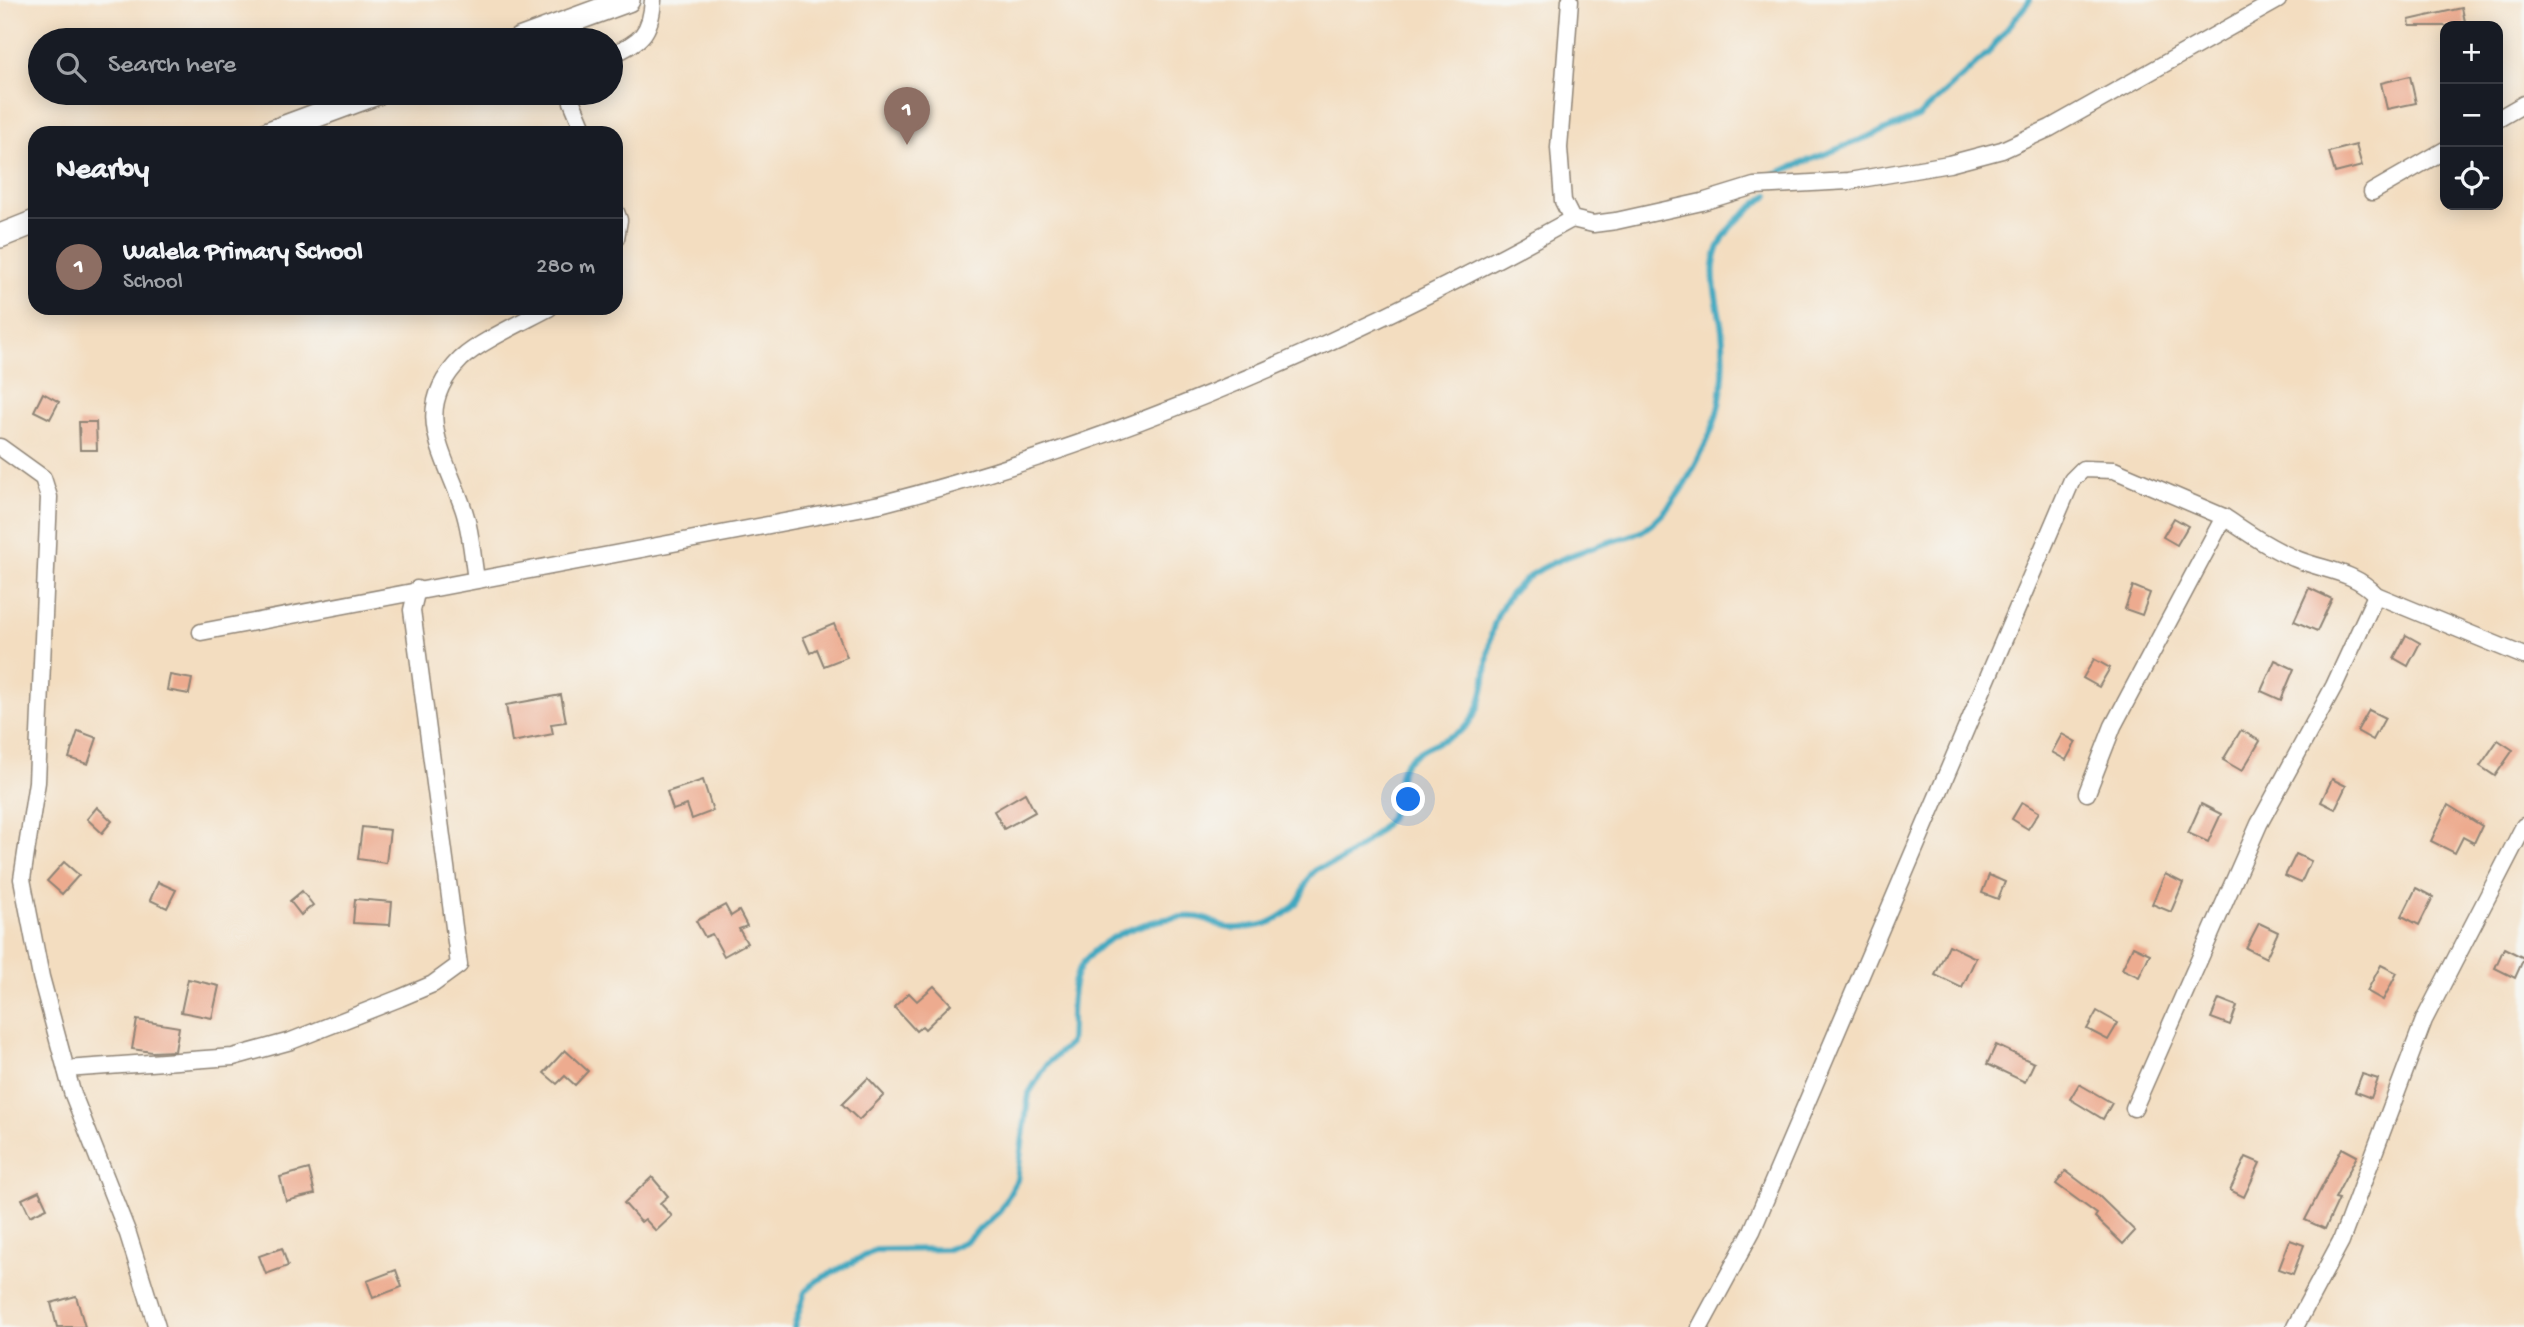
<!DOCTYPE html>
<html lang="en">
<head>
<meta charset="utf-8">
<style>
	:root { --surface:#171b24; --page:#20242c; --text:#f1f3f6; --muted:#9ea1a6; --line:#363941; --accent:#d1495b }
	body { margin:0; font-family:"Gochi Hand",sans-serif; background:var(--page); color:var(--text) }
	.controls { position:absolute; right:21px; top:21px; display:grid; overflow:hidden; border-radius:14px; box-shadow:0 4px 18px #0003 }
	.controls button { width:63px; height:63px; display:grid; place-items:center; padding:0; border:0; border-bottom:2px solid var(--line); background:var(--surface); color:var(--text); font:35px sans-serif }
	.you { position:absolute; left:1409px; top:800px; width:24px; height:24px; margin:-18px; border:5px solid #fff; border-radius:50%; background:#1a73e8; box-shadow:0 0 0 10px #1a73e833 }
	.badge { display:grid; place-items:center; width:46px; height:46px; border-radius:50%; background:var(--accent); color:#fff; font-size:23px; font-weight:700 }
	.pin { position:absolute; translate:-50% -58px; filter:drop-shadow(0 2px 4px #0008) }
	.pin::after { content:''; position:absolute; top:37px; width:24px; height:21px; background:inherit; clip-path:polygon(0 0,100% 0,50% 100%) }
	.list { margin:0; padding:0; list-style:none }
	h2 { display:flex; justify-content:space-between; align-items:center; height:91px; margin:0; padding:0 28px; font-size:30px }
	h2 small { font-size:23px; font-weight:400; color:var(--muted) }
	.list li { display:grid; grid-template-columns:46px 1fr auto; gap:21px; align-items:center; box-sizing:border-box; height:98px; padding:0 28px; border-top:2px solid var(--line) }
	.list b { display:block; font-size:26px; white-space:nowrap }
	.list p { margin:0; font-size:23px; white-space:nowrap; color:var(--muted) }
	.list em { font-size:23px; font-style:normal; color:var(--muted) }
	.icon { flex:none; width:38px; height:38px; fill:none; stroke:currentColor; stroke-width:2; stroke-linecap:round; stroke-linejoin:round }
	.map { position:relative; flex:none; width:2524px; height:1327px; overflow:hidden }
	.search { position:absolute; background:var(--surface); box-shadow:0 4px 18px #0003; left:28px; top:28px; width:595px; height:77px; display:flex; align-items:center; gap:18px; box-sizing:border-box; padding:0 24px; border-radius:38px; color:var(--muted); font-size:26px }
	.panel { position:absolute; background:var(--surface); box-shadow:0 4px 18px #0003; left:28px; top:126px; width:595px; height:189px; border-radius:21px }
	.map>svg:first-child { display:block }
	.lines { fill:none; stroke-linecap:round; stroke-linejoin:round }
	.stream { stroke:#40a8c0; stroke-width:6 }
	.building { fill:#edab8f }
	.street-casing { stroke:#8f8476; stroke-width:19 }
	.secondary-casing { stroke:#8f8476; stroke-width:26 }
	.street { stroke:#fff; stroke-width:16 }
	.secondary { stroke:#fff; stroke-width:23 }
</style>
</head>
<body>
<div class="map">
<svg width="2524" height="1327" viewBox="0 0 2524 1327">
	<rect width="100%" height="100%" fill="#f6f6f2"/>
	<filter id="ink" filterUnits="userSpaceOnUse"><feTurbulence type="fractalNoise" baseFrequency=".0143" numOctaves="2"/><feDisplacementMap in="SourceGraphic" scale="14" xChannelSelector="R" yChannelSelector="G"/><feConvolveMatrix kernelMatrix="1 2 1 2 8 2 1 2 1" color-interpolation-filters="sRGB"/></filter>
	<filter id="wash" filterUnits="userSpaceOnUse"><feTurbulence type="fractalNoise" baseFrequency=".00686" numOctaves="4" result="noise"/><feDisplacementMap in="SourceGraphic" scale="28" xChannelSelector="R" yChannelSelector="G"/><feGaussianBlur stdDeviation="1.57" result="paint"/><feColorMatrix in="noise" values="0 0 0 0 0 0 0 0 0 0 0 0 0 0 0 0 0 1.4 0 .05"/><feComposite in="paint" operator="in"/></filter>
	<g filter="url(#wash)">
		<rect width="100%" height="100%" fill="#f3ddc0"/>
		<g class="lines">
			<g class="stream">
				<path d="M 1772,175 L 1918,117 L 1988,53 L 2030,0"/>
				<path d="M 794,1327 L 805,1292 L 816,1281 L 876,1250 L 948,1249 L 966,1241 L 999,1212 L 1017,1180 L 1029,1093 L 1047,1064 L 1070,1043 C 1072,1023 1069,999 1075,980 C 1087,937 1156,915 1195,917 C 1206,917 1215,924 1224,927 C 1234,930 1251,927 1262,925 C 1276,922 1294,909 1301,896 C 1306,886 1307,876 1317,869 C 1323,865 1333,865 1340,861 C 1355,851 1377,834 1388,820 C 1401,803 1394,776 1407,761 C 1423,744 1459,738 1470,722 C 1498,683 1474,631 1516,588 C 1539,563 1581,552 1612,541 C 1621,538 1633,536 1642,531 C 1673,511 1692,473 1707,441 C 1723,408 1726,366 1722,330 C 1717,292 1702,264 1730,228 C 1740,216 1756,205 1768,195"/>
			</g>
		</g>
		<g id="blocks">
			<g class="building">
				<path d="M 2462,8 L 2466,26 L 2410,26 L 2409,20 Z"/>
				<path d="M 2410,76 L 2416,103 L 2387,109 L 2381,83 Z"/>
				<path d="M 2356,145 L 2362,166 L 2335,173 L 2329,152 Z"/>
				<path d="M 43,393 L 59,402 L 50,419 L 34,411 Z"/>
				<path d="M 79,422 L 96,422 L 97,450 L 80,450 Z"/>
				<path d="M 2174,518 L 2188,526 L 2177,545 L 2163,537 Z"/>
				<path d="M 2133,586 L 2150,593 L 2142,615 L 2125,609 Z"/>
				<path d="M 2309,588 L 2332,599 L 2317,631 L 2294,621 Z"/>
				<path d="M 834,624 L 847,657 L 824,666 L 817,649 L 810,653 L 803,637 Z"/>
				<path d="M 2406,635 L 2420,643 L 2408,666 L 2394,658 Z"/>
				<path d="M 2094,659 L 2110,668 L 2099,687 L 2083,678 Z"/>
				<path d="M 2275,660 L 2294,669 L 2281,700 L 2261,691 Z"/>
				<path d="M 170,675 L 192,679 L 189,694 L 167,690 Z"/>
				<path d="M 561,695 L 566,722 L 551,724 L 553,734 L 512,742 L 506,705 Z"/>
				<path d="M 2369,710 L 2385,718 L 2373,740 L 2357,731 Z"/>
				<path d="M 2241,730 L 2260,741 L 2242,771 L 2223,760 Z"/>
				<path d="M 78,731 L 97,738 L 88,764 L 69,758 Z"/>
				<path d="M 2062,734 L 2076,742 L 2066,760 L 2052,752 Z"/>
				<path d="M 2498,740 L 2513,750 L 2495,776 L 2480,766 Z"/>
				<path d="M 2332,779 L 2346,786 L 2335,809 L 2321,802 Z"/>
				<path d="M 703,780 L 713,811 L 692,819 L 687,805 L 673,810 L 667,792 Z"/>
				<path d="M 1025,793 L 1035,812 L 1004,829 L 994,811 Z"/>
				<path d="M 2022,802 L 2039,812 L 2028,829 L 2012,819 Z"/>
				<path d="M 2201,804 L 2221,814 L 2208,842 L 2188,833 Z"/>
				<path d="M 2448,805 L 2482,826 L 2474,843 L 2463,837 L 2455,853 L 2431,841 Z"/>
				<path d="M 97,807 L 112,821 L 102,833 L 87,819 Z"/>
				<path d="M 362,827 L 390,830 L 386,863 L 358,859 Z"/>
				<path d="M 2296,854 L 2311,861 L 2301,883 L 2285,876 Z"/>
				<path d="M 64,862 L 79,875 L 62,894 L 47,881 Z"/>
				<path d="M 2165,874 L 2183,883 L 2171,912 L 2152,904 Z"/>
				<path d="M 1989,875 L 2005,882 L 1998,899 L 1982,893 Z"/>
				<path d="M 158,882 L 176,890 L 167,908 L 150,900 Z"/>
				<path d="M 2416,888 L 2433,897 L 2419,925 L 2402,916 Z"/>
				<path d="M 302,891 L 313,905 L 301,915 L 290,901 Z"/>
				<path d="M 355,899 L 392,902 L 390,925 L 353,923 Z"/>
				<path d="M 725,905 L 731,916 L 739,911 L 747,926 L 739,929 L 747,943 L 724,956 L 712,934 L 705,937 L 696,921 Z"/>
				<path d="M 2259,923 L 2278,932 L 2266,958 L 2246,948 Z"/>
				<path d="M 1949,945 L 1976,958 L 1962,988 L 1935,975 Z"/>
				<path d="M 2133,946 L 2150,954 L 2139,977 L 2122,969 Z"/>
				<path d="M 2504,948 L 2524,958 L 2515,978 L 2495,968 Z"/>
				<path d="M 2381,965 L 2397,973 L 2383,1000 L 2367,991 Z"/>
				<path d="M 188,979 L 219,986 L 212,1018 L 181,1012 Z"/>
				<path d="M 934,986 L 951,1004 L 925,1029 L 922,1026 L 916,1031 L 894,1007 L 909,993 L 917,1001 Z"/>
				<path d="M 2219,999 L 2237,1006 L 2230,1025 L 2211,1018 Z"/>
				<path d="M 2097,1011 L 2118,1023 L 2108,1040 L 2087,1029 Z"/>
				<path d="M 137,1020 L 179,1027 L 175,1051 L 152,1052 L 132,1049 Z"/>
				<path d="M 1996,1045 L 2034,1063 L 2025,1082 L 1987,1064 Z"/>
				<path d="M 565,1050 L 588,1071 L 575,1085 L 565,1076 L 557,1084 L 544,1073 Z"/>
				<path d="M 2362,1074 L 2378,1079 L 2371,1098 L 2355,1092 Z"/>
				<path d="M 868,1078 L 884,1095 L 859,1120 L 842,1104 Z"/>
				<path d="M 2079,1084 L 2112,1103 L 2103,1119 L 2070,1099 Z"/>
				<path d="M 2342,1148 L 2357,1156 L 2335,1198 L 2339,1199 L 2325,1229 L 2305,1220 Z"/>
				<path d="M 2246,1157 L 2260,1163 L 2244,1197 L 2230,1190 Z"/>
				<path d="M 309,1169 L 315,1194 L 286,1201 L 280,1177 Z"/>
				<path d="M 2066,1171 L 2099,1196 L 2135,1231 L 2123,1244 L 2095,1217 L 2097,1214 L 2056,1184 Z"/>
				<path d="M 652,1177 L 668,1196 L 660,1203 L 672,1216 L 656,1231 L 645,1219 L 641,1222 L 624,1203 Z"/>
				<path d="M 39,1191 L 47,1208 L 30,1216 L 22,1199 Z"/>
				<path d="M 2290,1240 L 2304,1245 L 2293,1274 L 2279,1269 Z"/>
				<path d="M 282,1248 L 288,1266 L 266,1274 L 259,1256 Z"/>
				<path d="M 396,1270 L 402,1287 L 373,1298 L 367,1281 Z"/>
				<path d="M 76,1296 L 85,1327 L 57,1327 L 51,1303 Z"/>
			</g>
		</g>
	</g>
	<g filter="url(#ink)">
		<use href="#blocks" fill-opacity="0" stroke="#8f8476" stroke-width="2"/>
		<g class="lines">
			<g class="street-casing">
				<g id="street">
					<path d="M 1570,0 L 1559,148 L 1563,201 L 1572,219 L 1593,224 L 1616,221 L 1702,202 L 1754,186 L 1849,181 L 1949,164 L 2002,150 L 2050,128 L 2278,0"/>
					<path d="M 611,55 C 641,42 651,33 653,0"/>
					<path d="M 572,93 L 572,102 L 585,133"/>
					<path d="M 2498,119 L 2524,104"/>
					<path d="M 2372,192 L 2445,150"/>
					<path d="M 616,212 L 619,220 L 616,238"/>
					<path d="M 0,447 L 43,478 L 49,497 L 37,782 L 22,879 L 41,977 L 72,1092 L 128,1234 L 157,1327"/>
					<path d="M 476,579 C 472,555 471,528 462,505 C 443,451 411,409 461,359 C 479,342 525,321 549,308"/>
					<path d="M 201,632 L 880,504 C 1121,442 1355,339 1572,219"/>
					<path d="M 2087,793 L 2113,726 L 2224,517 C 2247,532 2269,548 2294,558 C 2324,571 2353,570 2376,595"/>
					<path d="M 66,1069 L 233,1057 L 291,1041 L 400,998 L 433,984 L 459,965 L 412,610 L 417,589"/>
					<path d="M 2134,1108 L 2259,824 L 2334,686 L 2376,595 L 2524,656"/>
					<path d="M 1700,1327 L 1752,1231 L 2072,480 L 2083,469 L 2114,470 L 2224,517"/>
					<path d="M 2295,1327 L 2341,1241 L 2424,1020 L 2524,826"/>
				</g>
			</g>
			<g class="secondary-casing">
				<g id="secondary">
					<path d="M 519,40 L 628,0"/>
					<path d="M 269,133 L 377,93"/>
					<path d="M 0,236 L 35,222"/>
				</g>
			</g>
			<use href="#street" class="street"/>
			<use href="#secondary" class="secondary"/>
		</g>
	</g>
</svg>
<div class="controls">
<button>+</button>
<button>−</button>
<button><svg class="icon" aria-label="locate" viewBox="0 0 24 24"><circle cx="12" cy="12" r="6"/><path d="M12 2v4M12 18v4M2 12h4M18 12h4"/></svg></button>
</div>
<div class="you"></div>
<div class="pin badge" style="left:907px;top:145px;background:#8d6e63">1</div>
<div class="search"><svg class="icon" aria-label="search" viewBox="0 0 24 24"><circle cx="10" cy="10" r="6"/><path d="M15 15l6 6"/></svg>Search here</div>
<section class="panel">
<h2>Nearby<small></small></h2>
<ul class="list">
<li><span class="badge" style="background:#8d6e63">1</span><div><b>Walela Primary School</b><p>School</p></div><em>280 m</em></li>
</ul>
</section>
</div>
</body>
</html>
